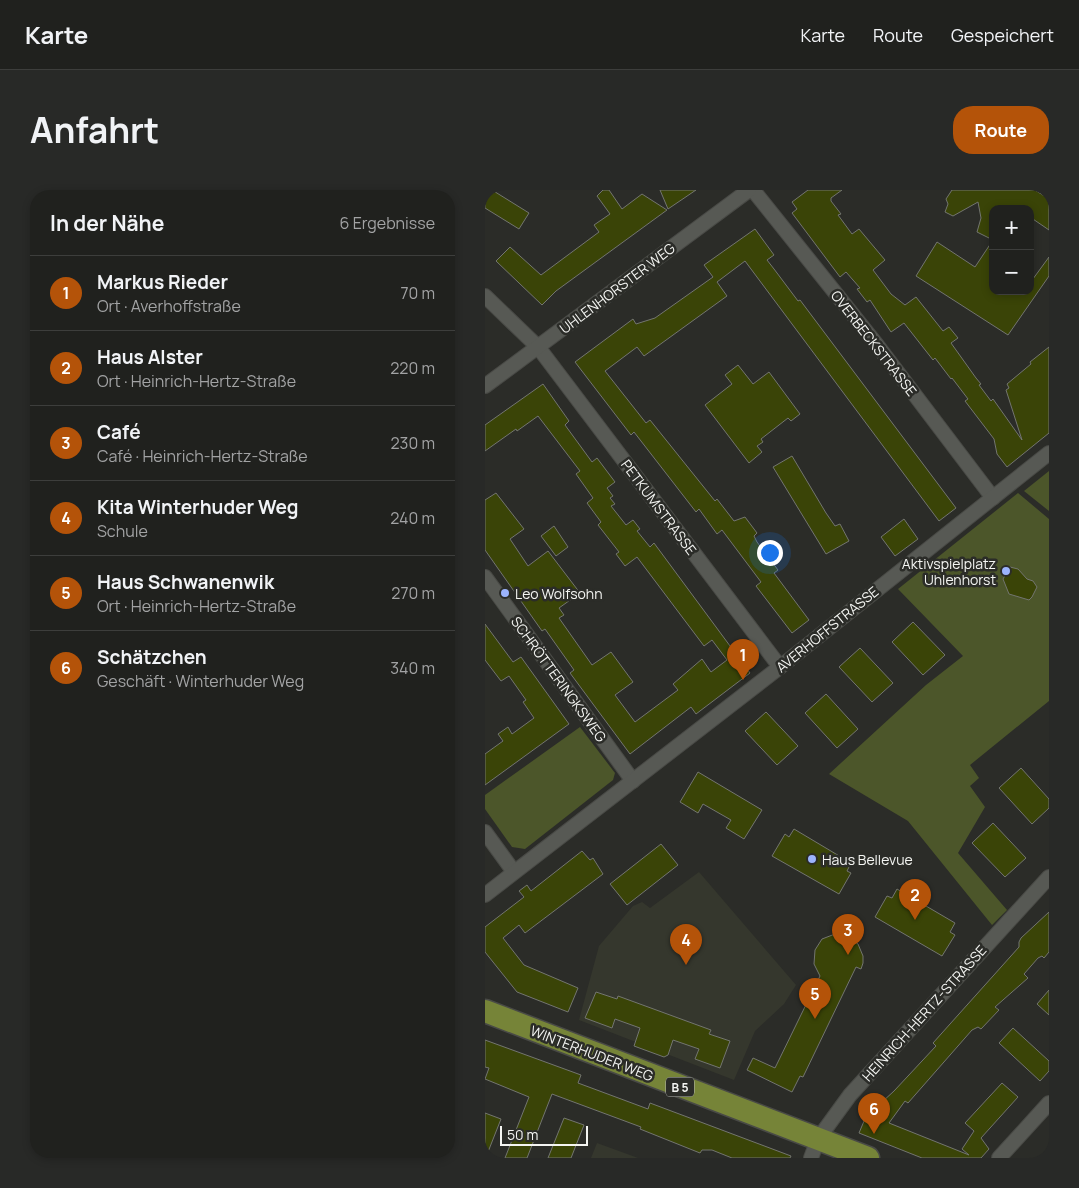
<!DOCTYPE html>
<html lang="de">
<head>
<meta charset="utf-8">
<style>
	:root { --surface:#20211e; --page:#282927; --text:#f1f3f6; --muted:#a2a3a4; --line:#3d3e3c; --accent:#b45309 }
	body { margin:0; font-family:Manrope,sans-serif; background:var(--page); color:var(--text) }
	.controls { position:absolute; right:15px; top:15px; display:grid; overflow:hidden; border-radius:10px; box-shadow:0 2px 8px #0003 }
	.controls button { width:45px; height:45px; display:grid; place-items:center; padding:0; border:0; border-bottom:1px solid var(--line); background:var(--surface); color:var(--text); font:25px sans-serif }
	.scale { position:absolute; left:15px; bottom:12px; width:88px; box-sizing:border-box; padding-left:5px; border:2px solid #f4f5f2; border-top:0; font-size:14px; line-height:18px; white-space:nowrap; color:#f4f5f2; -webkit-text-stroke:4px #2b2c28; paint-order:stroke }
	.you { position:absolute; left:284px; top:362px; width:18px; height:18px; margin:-12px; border:4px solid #fff; border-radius:50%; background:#1a73e8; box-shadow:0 0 0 8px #1a73e833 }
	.badge { display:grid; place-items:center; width:32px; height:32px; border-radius:50%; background:var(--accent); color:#fff; font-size:16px; font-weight:700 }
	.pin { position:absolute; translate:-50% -41px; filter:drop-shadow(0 1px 2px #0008) }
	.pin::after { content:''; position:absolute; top:26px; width:18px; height:15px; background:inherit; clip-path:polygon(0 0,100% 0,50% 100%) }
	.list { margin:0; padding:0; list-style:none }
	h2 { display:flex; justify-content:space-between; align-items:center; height:65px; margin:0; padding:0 20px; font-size:21px }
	h2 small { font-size:16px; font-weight:400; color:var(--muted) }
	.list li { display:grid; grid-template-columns:32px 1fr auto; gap:15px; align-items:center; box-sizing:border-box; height:75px; padding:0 20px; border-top:1px solid var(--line) }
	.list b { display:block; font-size:19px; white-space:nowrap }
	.list p { margin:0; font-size:16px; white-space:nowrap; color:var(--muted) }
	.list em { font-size:16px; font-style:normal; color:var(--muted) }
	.map { position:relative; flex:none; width:564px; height:968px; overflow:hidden; border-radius:20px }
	header { display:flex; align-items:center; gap:30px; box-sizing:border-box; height:70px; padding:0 25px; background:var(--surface); border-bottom:1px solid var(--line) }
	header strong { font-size:24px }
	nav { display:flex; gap:28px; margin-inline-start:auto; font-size:18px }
	.intro { display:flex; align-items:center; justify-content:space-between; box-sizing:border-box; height:120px; padding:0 30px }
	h1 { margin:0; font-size:35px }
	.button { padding:12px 22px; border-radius:20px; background:var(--accent); color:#fff; font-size:18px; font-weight:700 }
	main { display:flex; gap:30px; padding:0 30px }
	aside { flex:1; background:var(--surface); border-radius:20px; box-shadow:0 2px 8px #0003 }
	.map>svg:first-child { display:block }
	.built { fill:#35372d }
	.green { fill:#4c562a }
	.building { fill:#3a4407; stroke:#737570 }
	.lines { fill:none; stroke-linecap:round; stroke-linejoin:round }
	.street-casing { stroke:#494a46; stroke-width:16 }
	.primary-casing { stroke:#494a46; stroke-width:25 }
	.street { stroke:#575954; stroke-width:14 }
	.primary { stroke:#768438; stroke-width:22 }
	.poi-dot { fill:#9cb4fd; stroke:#2b2c28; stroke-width:2 }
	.labels { text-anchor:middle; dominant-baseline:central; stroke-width:5; stroke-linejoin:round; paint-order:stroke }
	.shield { fill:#2b2c28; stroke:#b8b9b5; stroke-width:1 }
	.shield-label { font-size:12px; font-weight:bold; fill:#f4f5f2 }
	.street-label { font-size:14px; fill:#f4f5f2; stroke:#2b2c28 }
	.poi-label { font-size:14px; fill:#f4f5f2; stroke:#2b2c28; text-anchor:start }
</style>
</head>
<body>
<header>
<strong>Karte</strong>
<nav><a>Karte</a><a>Route</a><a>Gespeichert</a></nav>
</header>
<div class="intro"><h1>Anfahrt</h1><a class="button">Route</a></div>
<main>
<aside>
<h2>In der Nähe<small>6 Ergebnisse</small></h2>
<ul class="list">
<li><span class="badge">1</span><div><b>Markus Rieder</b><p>Ort · Averhoffstraße</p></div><em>70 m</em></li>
<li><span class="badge">2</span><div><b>Haus Alster</b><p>Ort · Heinrich-Hertz-Straße</p></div><em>220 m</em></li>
<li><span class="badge">3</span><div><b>Café</b><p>Café · Heinrich-Hertz-Straße</p></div><em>230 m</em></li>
<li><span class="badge">4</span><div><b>Kita Winterhuder Weg</b><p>Schule</p></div><em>240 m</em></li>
<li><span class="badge">5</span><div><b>Haus Schwanenwik</b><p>Ort · Heinrich-Hertz-Straße</p></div><em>270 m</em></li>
<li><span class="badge">6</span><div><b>Schätzchen</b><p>Geschäft · Winterhuder Weg</p></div><em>340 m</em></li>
</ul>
</aside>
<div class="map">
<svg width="564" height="968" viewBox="0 0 564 968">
	<rect width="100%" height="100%" fill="#2b2c28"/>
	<g class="built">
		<path d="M 214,682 L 311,795 L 299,814 L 270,841 L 249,890 L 94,830 L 114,756 L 148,716 L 157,712 L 165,718 Z"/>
		<path d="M 112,953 L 153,968 L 106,968 Z"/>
	</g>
	<g class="green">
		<path d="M 564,281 L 564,321 L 539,301 Z"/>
		<path d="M 533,303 L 564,329 L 564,511 L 485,575 L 494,588 L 485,596 L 500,617 L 473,663 L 522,720 L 507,735 L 423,631 L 344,584 L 441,495 L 478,466 L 413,399 Z"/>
		<path d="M 95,537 L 130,583 L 128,590 L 40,659 L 27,657 L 0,619 L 0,605 Z"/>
	</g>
	<g class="building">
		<path d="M 0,0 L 7,0 L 44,23 L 34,39 L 0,18 Z"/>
		<path d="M 118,0 L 124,0 L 137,19 L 157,4 L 182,20 L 71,101 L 57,115 L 11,71 L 25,57 L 56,85 L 114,42 L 109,35 L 125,24 L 112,6 Z"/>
		<path d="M 175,0 L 211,0 L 183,19 Z"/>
		<path d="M 323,0 L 357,0 L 346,8 L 346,11 L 356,24 L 353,25 L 367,44 L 374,39 L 400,70 L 388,80 L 406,104 L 420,115 L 431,107 L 458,141 L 464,137 L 473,148 L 466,153 L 491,188 L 496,194 L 494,195 L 506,211 L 508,209 L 537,250 L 521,200 L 524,198 L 522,194 L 546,174 L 545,172 L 564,157 L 564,243 L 522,277 L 512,264 L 509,249 L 480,211 L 483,209 L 467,188 L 466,189 L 450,168 L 448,170 L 419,133 L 406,142 L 385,110 L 382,112 L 372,99 L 375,98 L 361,82 L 355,87 L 307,23 L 312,19 L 307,12 Z"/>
		<path d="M 467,0 L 550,0 L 564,9 L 564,40 L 545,27 L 545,19 L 508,19 L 508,101 L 545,101 L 545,93 L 564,67 L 564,86 L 523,145 L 431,86 L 452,52 L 490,77 L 508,50 L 492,42 L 496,28 L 493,12 L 468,26 L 460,22 L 463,14 L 461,9 Z"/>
		<path d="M 270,39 L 289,65 L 282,70 L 289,79 L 313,111 L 315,110 L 471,318 L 454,331 L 260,71 L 232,92 L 242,106 L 159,166 L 152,157 L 120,181 L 161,233 L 165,230 L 230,311 L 232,309 L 249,331 L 260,327 L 272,343 L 269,346 L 272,352 L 293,380 L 289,383 L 324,430 L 307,443 L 271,396 L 276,392 L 237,340 L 232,344 L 214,319 L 211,322 L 149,242 L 146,245 L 90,172 L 148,129 L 151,134 L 170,128 L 228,87 L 219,75 Z"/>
		<path d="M 253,175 L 268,194 L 284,182 L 315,224 L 306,231 L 303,228 L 276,249 L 278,252 L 272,256 L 277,262 L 264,273 L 220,215 L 247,194 L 240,185 Z"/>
		<path d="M 58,194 L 84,231 L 80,235 L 107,272 L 112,268 L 130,292 L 122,298 L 128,306 L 125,308 L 130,314 L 126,316 L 141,335 L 148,330 L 155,339 L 152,341 L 165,357 L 169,353 L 265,483 L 211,524 L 206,517 L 145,564 L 85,483 L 89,480 L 60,439 L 57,441 L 0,360 L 0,310 L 11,303 L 39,339 L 25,349 L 43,376 L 63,361 L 95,403 L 74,418 L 79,425 L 74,428 L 107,475 L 126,462 L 148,492 L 130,505 L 150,532 L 193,500 L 188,494 L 217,469 L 226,482 L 242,470 L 227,450 L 219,456 L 152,367 L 140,376 L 131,364 L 134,362 L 113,335 L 116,332 L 102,313 L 108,308 L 91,284 L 95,281 L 53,226 L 32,241 L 31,239 L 0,261 L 0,235 Z"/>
		<path d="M 307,266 L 341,323 L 350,336 L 355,334 L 364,351 L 341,364 L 288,277 Z"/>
		<path d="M 419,329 L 433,349 L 410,366 L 396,347 Z"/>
		<path d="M 69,336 L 83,357 L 71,366 L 56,346 Z"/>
		<path d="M 525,377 L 533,379 L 542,389 L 548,391 L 552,397 L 547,407 L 544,410 L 524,404 L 518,389 Z"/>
		<path d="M 428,432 L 460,465 L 438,485 L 407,452 Z"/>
		<path d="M 0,434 L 28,472 L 36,467 L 84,534 L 0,595 L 0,564 L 18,551 L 13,544 L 23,537 L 27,544 L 49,528 L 38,512 L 41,510 L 24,486 L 16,491 L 0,470 Z"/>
		<path d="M 375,458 L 408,493 L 387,512 L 354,477 Z"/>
		<path d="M 341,504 L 373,539 L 352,558 L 320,523 Z"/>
		<path d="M 281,522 L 313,556 L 292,575 L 260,541 Z"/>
		<path d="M 536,578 L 564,609 L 564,618 L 547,634 L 514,598 Z"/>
		<path d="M 213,582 L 277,620 L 259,649 L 241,638 L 246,630 L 218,614 L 213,623 L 195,612 Z"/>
		<path d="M 508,633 L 541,668 L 520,687 L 487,653 Z"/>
		<path d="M 309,639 L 366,673 L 362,681 L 366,683 L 354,704 L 287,666 L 300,644 L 304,647 Z"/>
		<path d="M 176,654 L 193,675 L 142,715 L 125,694 Z"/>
		<path d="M 97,661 L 105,670 L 108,668 L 118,684 L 40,743 L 34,735 L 18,748 L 39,775 L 93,798 L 83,822 L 32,802 L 0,762 L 0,737 L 39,707 L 34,701 L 42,695 L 46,701 Z"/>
		<path d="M 412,699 L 470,733 L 465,742 L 470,745 L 457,766 L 390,727 L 402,706 L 407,708 Z"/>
		<path d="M 564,722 L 564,762 L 559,768 L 557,766 L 553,768 L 539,784 L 543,788 L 510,817 L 514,820 L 496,839 L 493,837 L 487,840 L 423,913 L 420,911 L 404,933 L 484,965 L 477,959 L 489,941 L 480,933 L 517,893 L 533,907 L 496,948 L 504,959 L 496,968 L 437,968 L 374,943 L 382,924 L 384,924 L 409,901 L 451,856 L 448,853 L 534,757 L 534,752 L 536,748 Z"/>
		<path d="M 350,744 L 363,746 L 373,754 L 378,766 L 378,773 L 376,779 L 371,777 L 318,887 L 315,886 L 307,902 L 262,880 L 268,868 L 290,878 L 335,786 L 329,774 L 330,760 L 337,749 Z"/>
		<path d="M 564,800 L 564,825 L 552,814 Z"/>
		<path d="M 111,802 L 132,809 L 133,806 L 226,840 L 224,844 L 245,851 L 235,878 L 210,869 L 214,859 L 188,850 L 183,865 L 179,867 L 149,856 L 155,838 L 130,829 L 127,838 L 100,828 Z"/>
		<path d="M 528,838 L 564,871 L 564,881 L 555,891 L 514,853 Z"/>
		<path d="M 0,850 L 96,885 L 93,893 L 163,919 L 165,913 L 306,966 L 305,968 L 247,968 L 227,960 L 217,960 L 215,963 L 155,939 L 156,937 L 67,904 L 42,968 L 20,968 L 44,907 L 0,889 L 4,878 L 0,877 Z"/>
		<path d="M 0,923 L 16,929 L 1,967 L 0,967 Z"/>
		<path d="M 79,928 L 99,935 L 86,968 L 63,968 Z"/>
	</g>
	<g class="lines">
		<g class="street-casing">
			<g id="street">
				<path d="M 268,0 L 392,155 L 508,308"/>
				<path d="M 0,106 L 53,157 L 295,477"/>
				<path d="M 0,196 L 264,0"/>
				<path d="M 0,387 L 148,591"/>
				<path d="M 0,642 L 29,682"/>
				<path d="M 0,705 L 295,477 L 564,263"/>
				<path d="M 326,968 L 333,949 L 365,905 L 564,687"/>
				<path d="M 514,968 L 564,913"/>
			</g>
		</g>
		<g class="primary-casing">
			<path id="primary" d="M 0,821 L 383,968"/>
		</g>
		<use href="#street" class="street"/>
		<use href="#primary" class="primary"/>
	</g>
	<g class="poi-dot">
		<circle cx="521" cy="381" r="5"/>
		<circle cx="20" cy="403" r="5"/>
		<circle cx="327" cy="669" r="5"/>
	</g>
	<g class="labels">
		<rect class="shield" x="181" y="887.5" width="28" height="19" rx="4"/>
		<g class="shield-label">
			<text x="195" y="897">B 5</text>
		</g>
		<g class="street-label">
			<text transform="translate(132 98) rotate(-37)">UHLENHORSTER WEG</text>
			<text transform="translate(389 153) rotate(52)">OVERBECKSTRASSE</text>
			<text transform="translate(174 317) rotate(53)">PETKUMSTRASSE</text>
			<text transform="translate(342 439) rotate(-39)">AVERHOFFSTRASSE</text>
			<text transform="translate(74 489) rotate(54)">SCHRÖTTERINGKSWEG</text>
			<text transform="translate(439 823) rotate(-48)">HEINRICH-HERTZ-STRASSE</text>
			<text transform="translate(107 863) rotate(21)">WINTERHUDER WEG</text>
		</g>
		<g class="poi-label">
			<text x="511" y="373" text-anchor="end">Aktivspielplatz<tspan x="511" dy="16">Uhlenhorst</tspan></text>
			<text x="30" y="403">Leo Wolfsohn</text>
			<text x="337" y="669">Haus Bellevue</text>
		</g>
	</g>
</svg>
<div class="controls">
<button>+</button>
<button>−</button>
</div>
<div class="scale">50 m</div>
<div class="you"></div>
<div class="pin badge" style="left:258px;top:490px">1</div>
<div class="pin badge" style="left:430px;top:730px">2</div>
<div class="pin badge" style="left:363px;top:765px">3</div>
<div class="pin badge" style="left:201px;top:775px">4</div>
<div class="pin badge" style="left:330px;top:829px">5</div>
<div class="pin badge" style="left:389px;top:944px">6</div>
</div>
</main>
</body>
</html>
